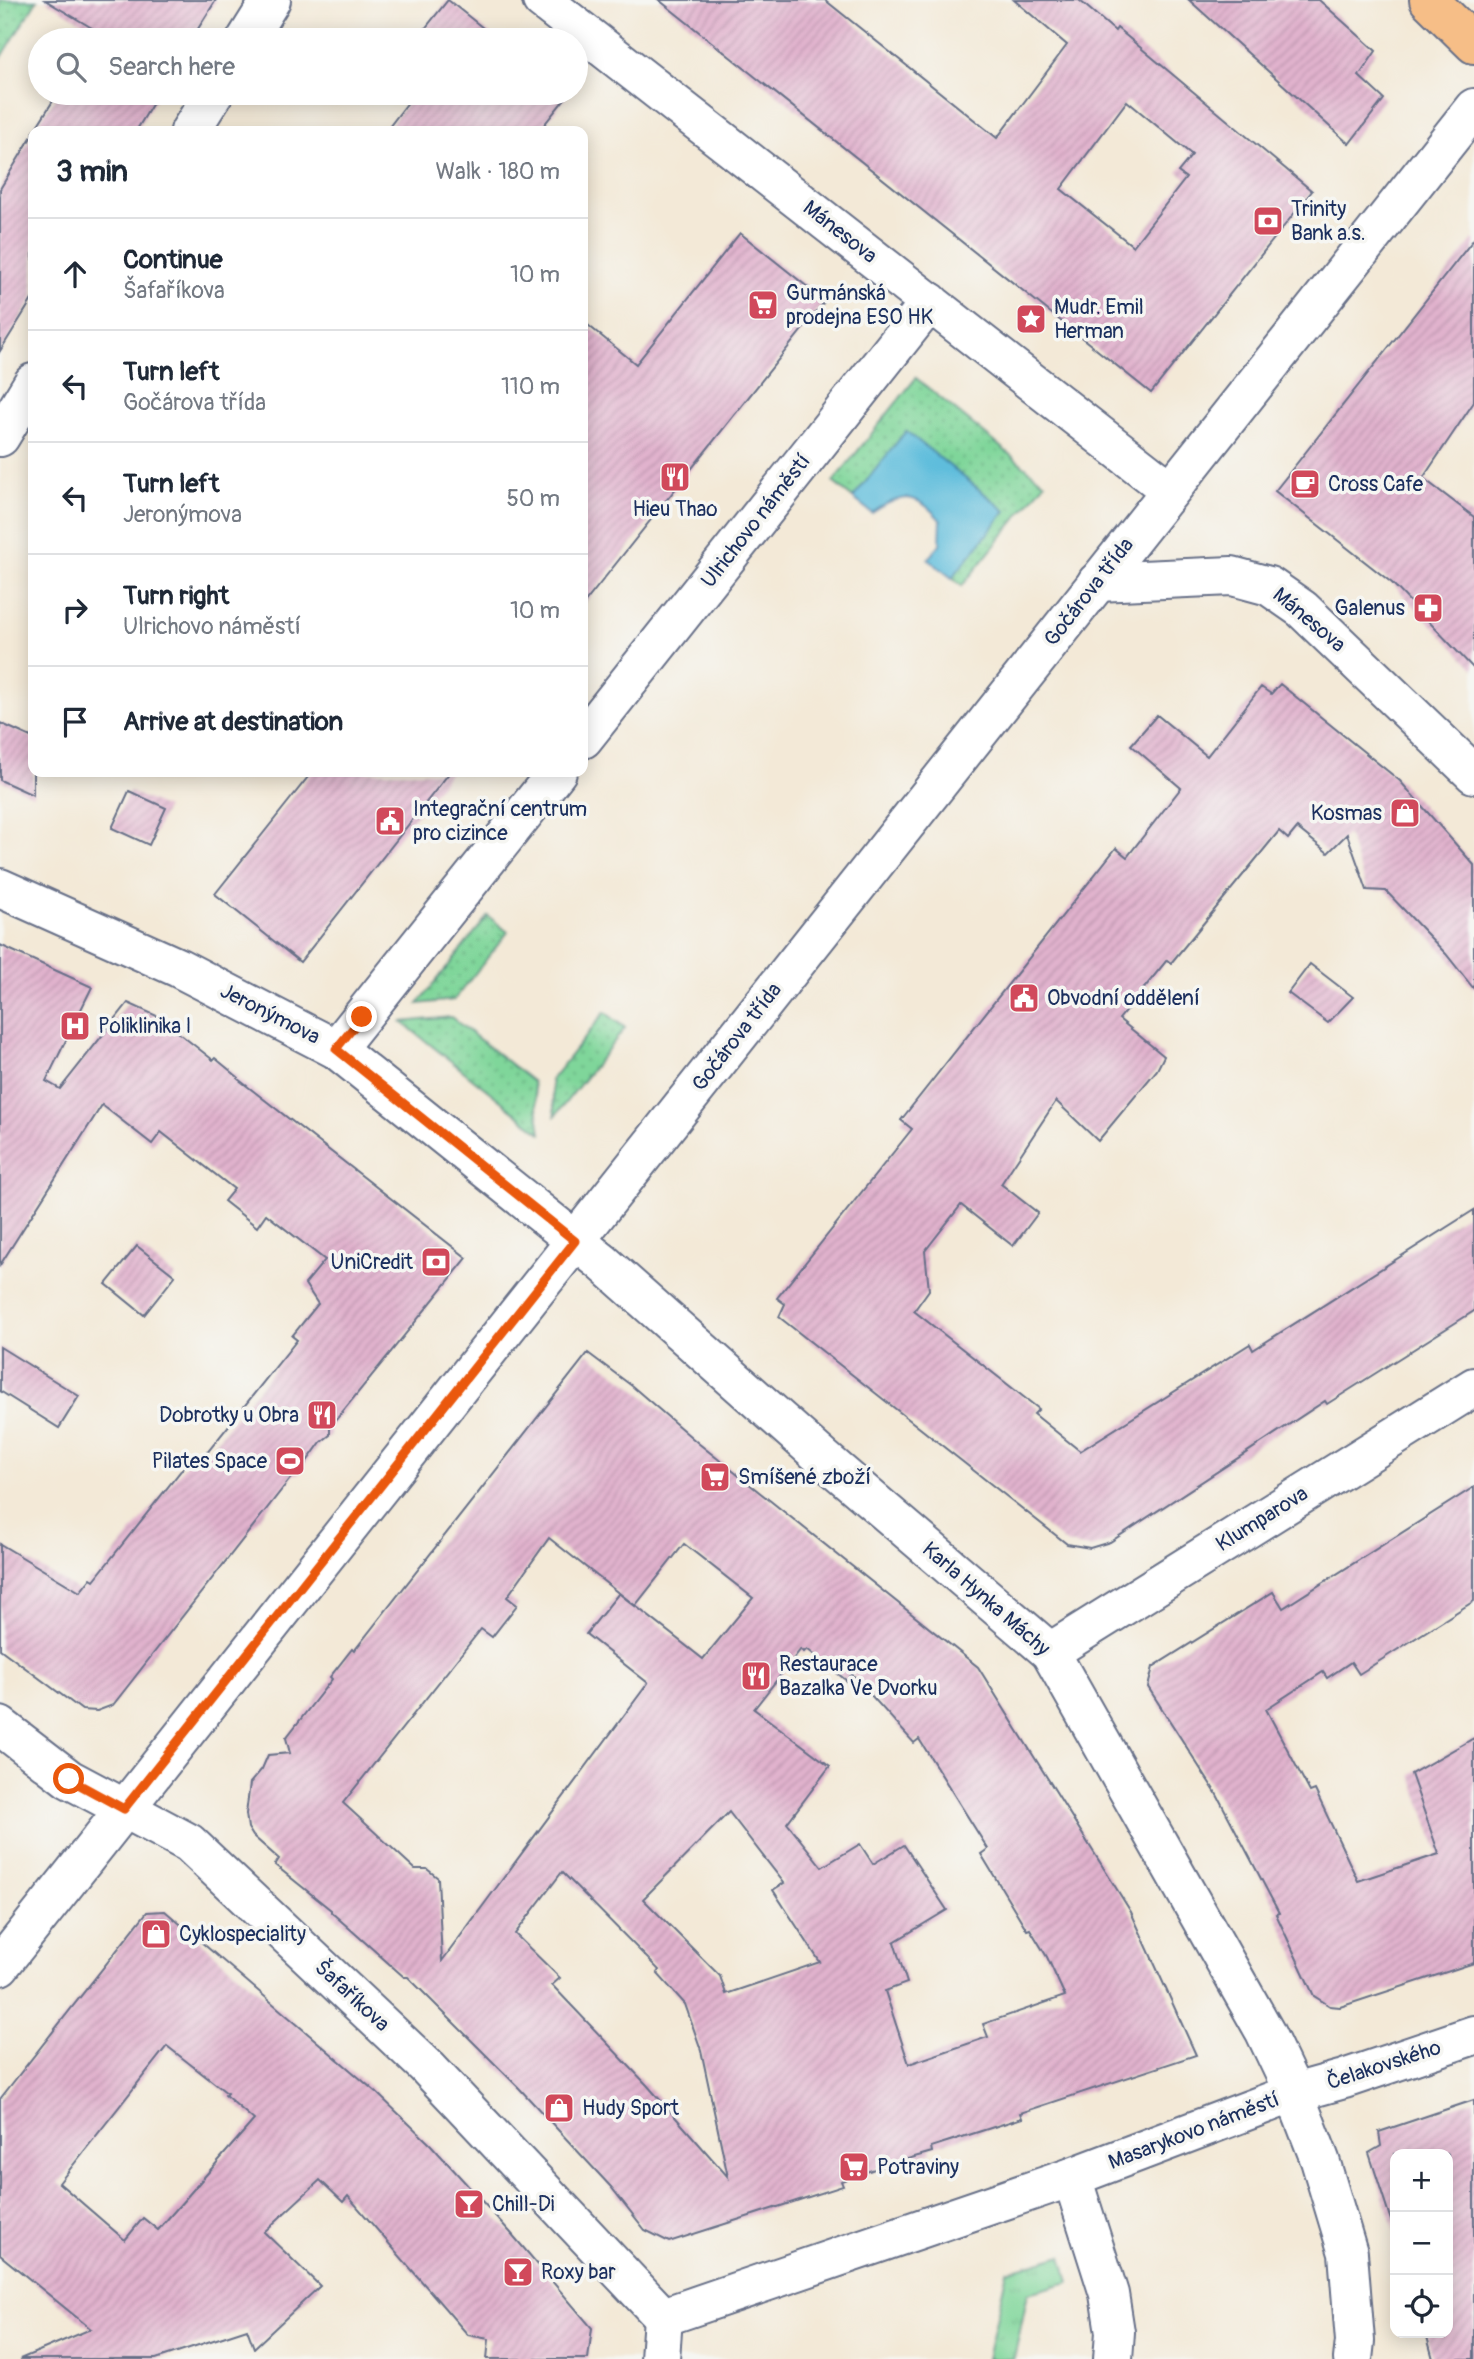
<!DOCTYPE html>
<html lang="en">
<head>
<meta charset="utf-8">
<style>
	:root { --surface:#fff; --page:#f6f6f7; --text:#1f2937; --muted:#747a83; --line:#e0e1e3 }
	body { margin:0; font-family:Pangolin,sans-serif; background:var(--page); color:var(--text) }
	.controls { position:absolute; right:21px; bottom:21px; display:grid; overflow:hidden; border-radius:14px; box-shadow:0 4px 18px #0003 }
	.controls button { width:63px; height:63px; display:grid; place-items:center; padding:0; border:0; border-bottom:2px solid var(--line); background:var(--surface); color:var(--text); font:35px sans-serif }
	.stop { position:absolute; width:21px; height:21px; margin:-16px; border:5px solid #ea580c; border-radius:50%; background:#fff }
	.stop.end { background:#ea580c; border-color:#fff; box-shadow:0 2px 7px #0008 }
	.list { margin:0; padding:0; list-style:none }
	h2 { display:flex; justify-content:space-between; align-items:center; height:91px; margin:0; padding:0 28px; font-size:30px }
	h2 small { font-size:23px; font-weight:400; color:var(--muted) }
	.list li { display:grid; grid-template-columns:46px 1fr auto; gap:21px; align-items:center; box-sizing:border-box; height:112px; padding:0 28px; border-top:2px solid var(--line) }
	.list b { display:block; font-size:26px; white-space:nowrap }
	.list p { margin:0; font-size:23px; white-space:nowrap; color:var(--muted) }
	.list em { font-size:23px; font-style:normal; color:var(--muted) }
	.icon { flex:none; width:38px; height:38px; fill:none; stroke:currentColor; stroke-width:2; stroke-linecap:round; stroke-linejoin:round }
	.map { position:relative; flex:none; width:1474px; height:2359px; overflow:hidden }
	.search { position:absolute; background:var(--surface); box-shadow:0 4px 18px #0003; left:28px; top:28px; width:560px; height:77px; display:flex; align-items:center; gap:18px; box-sizing:border-box; padding:0 24px; border-radius:38px; color:var(--muted); font-size:26px }
	.panel { position:absolute; background:var(--surface); box-shadow:0 4px 18px #0003; left:28px; top:126px; width:560px; height:651px; border-radius:14px }
	.map>svg:first-child { display:block }
	.grass { fill:url(#grass-tufts); stroke:#4d827c; stroke-width:2 }
	.park { fill:url(#park-dots); stroke:#4d827c; stroke-width:2 }
	.water { fill:#5ebddc; stroke:#3c769d; stroke-width:2 }
	.building { fill:url(#building-hatch); fill-rule:evenodd }
	.lines { fill:none; stroke-linecap:round; stroke-linejoin:round }
	.minor-casing { stroke:#677088; stroke-width:42 }
	.major-casing { stroke:#677088; stroke-width:42 }
	.minor { stroke:#fff; stroke-width:38 }
	.major { stroke:#f6be87; stroke-width:38 }
	.route { stroke:#ea580c; stroke-width:9 }
	.labels { text-anchor:middle; dominant-baseline:central; stroke-width:7; stroke-linejoin:round; paint-order:stroke }
	.poi-label { font-size:21px; fill:#1b2f5e; stroke:#f6f6f2; text-anchor:start }
	.street-label { font-size:21px; fill:#1b2f5e; stroke:#f6f6f2 }
</style>
</head>
<body>
<div class="map">
<svg width="1474" height="2359" viewBox="0 0 1474 2359">
	<defs>
		<pattern id="grass-tufts" width="24" height="20" patternUnits="userSpaceOnUse" patternTransform="scale(1.75)"><rect width="24" height="20" fill="#7fd69a"/><path d="M3 7l-1-3M5 7V3M7 7l1-3M15 17l-1-3M17 17v-4M19 17l1-3" fill="none" stroke="#6db887"/></pattern>
		<pattern id="park-dots" width="8" height="8" patternUnits="userSpaceOnUse" patternTransform="scale(1.75)"><rect width="8" height="8" fill="#7fd69a"/><path d="M2 2h.1M6 6h.1" fill="none" stroke="#6db887" stroke-width="1.8" stroke-linecap="round"/></pattern>
		<pattern id="building-hatch" width="6" height="6" patternUnits="userSpaceOnUse" patternTransform="scale(1.75)"><rect width="6" height="6" fill="#e1b2cd"/><path d="M-1 1l2-2M0 6l6-6M5 7l2-2" fill="none" stroke="#c099b2"/></pattern>
	</defs>
	<rect width="100%" height="100%" fill="#f6f6f2"/>
	<filter id="ink" filterUnits="userSpaceOnUse"><feTurbulence type="fractalNoise" baseFrequency=".0143" numOctaves="2"/><feDisplacementMap in="SourceGraphic" scale="14" xChannelSelector="R" yChannelSelector="G"/><feConvolveMatrix kernelMatrix="1 2 1 2 8 2 1 2 1" color-interpolation-filters="sRGB"/></filter>
	<filter id="wash" filterUnits="userSpaceOnUse"><feTurbulence type="fractalNoise" baseFrequency=".00686" numOctaves="4" result="noise"/><feDisplacementMap in="SourceGraphic" scale="28" xChannelSelector="R" yChannelSelector="G"/><feGaussianBlur stdDeviation="1.57" result="paint"/><feColorMatrix in="noise" values="0 0 0 0 0 0 0 0 0 0 0 0 0 0 0 0 0 1.4 0 .05"/><feComposite in="paint" operator="in"/></filter>
	<g filter="url(#wash)">
		<rect width="100%" height="100%" fill="#f3e9d7"/>
		<path class="grass" d="M 1062,2255 L 1069,2282 L 1028,2293 L 1014,2359 L 987,2359 L 1007,2271 Z"/>
		<g class="park">
			<path d="M 0,0 L 37,0 L 0,60 Z"/>
			<path d="M 916,378 L 1045,483 L 962,586 L 952,578 L 1005,510 L 906,432 L 853,498 L 833,482 Z"/>
			<path d="M 488,916 L 508,932 L 454,1000 L 418,1004 Z"/>
			<path d="M 605,1012 L 625,1028 L 555,1116 L 551,1080 Z"/>
			<path d="M 451,1017 L 533,1082 L 541,1133 L 402,1022 Z"/>
		</g>
		<path class="water" d="M 906,431 L 1006,511 L 952,578 L 928,559 L 940,544 L 941,521 C 917,492 902,492 872,513 L 853,498 Z"/>
		<g id="blocks">
			<g class="building">
				<path d="M 45,0 L 216,0 L 191,40 L 85,40 L 92,28 Z"/>
				<path d="M 448,0 L 498,40 L 416,40 Z"/>
				<path d="M 659,0 L 825,0 L 997,138 L 1067,45 L 1014,0 L 1079,0 L 1115,31 L 1117,28 L 1312,191 L 1151,393 ZM 1127,101 L 1192,155 L 1178,172 L 1186,178 L 1133,246 L 1061,189 Z"/>
				<path d="M 1189,0 L 1319,0 L 1376,51 L 1359,76 L 1384,99 L 1349,144 Z"/>
				<path d="M 58,93 L 159,93 L 136,131 L 34,131 Z"/>
				<path d="M 399,93 L 564,93 L 567,96 L 539,131 L 386,131 L 409,101 Z"/>
				<path d="M 33,134 L 33,298 L 0,351 L 0,189 Z"/>
				<path d="M 740,233 L 825,301 L 583,605 L 583,321 L 636,364 Z"/>
				<path d="M 1474,239 L 1474,402 L 1423,478 L 1474,517 L 1474,669 L 1392,583 L 1275,491 Z"/>
				<path d="M 1280,684 L 1400,781 L 1474,865 L 1474,989 L 1446,954 L 1386,891 L 1367,890 L 1347,834 L 1328,853 L 1297,828 L 1288,839 L 1279,831 L 1171,963 L 1167,960 L 1119,1019 L 1164,1056 L 1157,1070 L 1098,1141 L 1056,1101 L 1001,1184 L 1038,1213 L 1013,1246 L 961,1205 L 925,1251 L 929,1290 L 914,1311 L 1039,1409 L 1034,1414 L 1080,1451 L 1250,1344 L 1253,1350 L 1474,1210 L 1474,1311 L 1327,1404 L 1325,1401 L 1110,1542 L 1090,1548 L 1067,1544 L 779,1317 L 785,1304 L 777,1298 L 912,1129 L 901,1120 L 1116,848 L 1127,857 L 1181,788 L 1131,745 L 1157,715 L 1207,756 L 1261,687 L 1271,694 Z"/>
				<path d="M 0,723 L 33,738 L 33,795 L 0,780 Z"/>
				<path d="M 312,772 L 450,772 L 300,962 L 215,894 Z"/>
				<path d="M 129,791 L 166,808 L 149,845 L 112,828 Z"/>
				<path d="M 0,945 L 92,987 L 46,1081 L 60,1089 L 128,1003 L 157,1016 L 213,1060 L 215,1058 L 238,1077 L 238,1079 L 467,1258 L 330,1427 L 330,1435 L 321,1442 L 298,1474 L 294,1474 L 113,1705 L 97,1711 L 82,1710 L 0,1649 L 0,1544 L 80,1592 L 91,1578 L 94,1580 L 191,1458 L 198,1464 L 297,1340 L 292,1336 L 318,1304 L 305,1284 L 325,1260 L 266,1214 L 257,1227 L 224,1201 L 234,1189 L 161,1132 L 152,1144 L 102,1105 L 0,1265 Z"/>
				<path d="M 1310,964 L 1353,997 L 1328,1023 L 1288,993 Z"/>
				<path d="M 137,1246 L 175,1276 L 144,1315 L 106,1284 Z"/>
				<path d="M 0,1347 L 79,1396 L 59,1428 L 0,1391 Z"/>
				<path d="M 588,1353 L 632,1386 L 698,1443 L 978,1667 L 1131,1912 L 1196,2055 L 1020,2113 L 1022,2118 L 931,2147 L 932,2152 L 883,2166 L 841,2181 L 843,2186 L 669,2242 L 645,2230 L 611,2187 L 519,2088 L 408,1977 L 404,1977 L 331,1912 L 331,1910 L 275,1865 L 279,1859 L 253,1836 L 248,1828 L 246,1814 L 250,1783 L 262,1769 L 268,1755 L 290,1753 L 286,1738 L 332,1679 L 330,1677 L 352,1649 L 354,1651 ZM 549,1538 L 635,1606 L 684,1544 L 753,1598 L 703,1659 L 619,1593 L 586,1634 L 648,1683 L 442,1961 L 438,1878 L 427,1869 L 415,1869 L 343,1803 L 481,1629 L 492,1637 L 517,1605 L 507,1597 ZM 801,1649 L 804,1652 L 807,1649 L 847,1681 L 852,1674 L 914,1743 L 919,1739 L 988,1849 L 981,1854 L 1027,1930 L 1030,1929 L 1047,1957 L 1065,1996 L 983,2024 L 988,2037 L 909,2064 L 885,1991 L 907,1983 L 894,1942 L 947,1910 L 904,1845 L 873,1864 L 860,1844 L 822,1867 L 787,1823 L 830,1766 L 754,1709 ZM 729,1812 L 784,1883 L 773,1890 L 820,1962 L 726,1994 L 720,1976 L 643,1899 ZM 562,1872 L 659,1970 L 657,1973 L 685,2004 L 701,2050 L 728,2177 L 647,2085 L 552,1985 L 560,1978 L 515,1934 Z"/>
				<path d="M 1474,1487 L 1474,1601 L 1359,1674 L 1351,1662 L 1327,1678 L 1323,1672 L 1266,1709 L 1310,1792 L 1315,1790 L 1358,1881 L 1439,1854 L 1411,1774 L 1474,1738 L 1474,1963 L 1340,2007 L 1330,2006 L 1314,1996 L 1276,1914 L 1279,1913 L 1216,1793 L 1148,1687 L 1153,1667 L 1273,1592 L 1283,1608 Z"/>
				<path d="M 165,1911 L 377,2093 L 431,2145 L 510,2232 L 592,2328 L 588,2359 L 487,2359 L 489,2339 L 468,2335 L 348,2196 L 343,2202 L 320,2180 L 264,2232 L 320,2286 L 254,2348 L 247,2329 L 156,2359 L 20,2359 L 91,2329 L 0,2255 L 0,2099 L 147,1912 ZM 167,2046 L 227,2093 L 225,2095 L 254,2120 L 158,2230 L 143,2218 L 125,2240 L 59,2183 Z"/>
				<path d="M 1474,2100 L 1474,2359 L 1433,2359 L 1426,2333 L 1448,2333 L 1448,2154 L 1395,2154 L 1395,2233 L 1369,2153 L 1381,2146 L 1379,2132 Z"/>
			</g>
		</g>
	</g>
	<g filter="url(#ink)">
		<use href="#blocks" fill-opacity="0" stroke="#677088" stroke-width="2"/>
		<g class="lines">
			<g class="minor-casing">
				<g id="minor">
					<path d="M 542,0 L 1170,490"/>
					<path d="M 246,40 L 271,0"/>
					<path d="M 190,131 L 214,93"/>
					<path d="M 0,437 L 33,383"/>
					<path d="M 1097,582 L 1232,576 L 1269,586 L 1302,609 L 1474,774"/>
					<path d="M 583,739 L 930,302"/>
					<path d="M 0,888 L 179,968 L 336,1049 L 602,1262 L 824,1459 L 1050,1652 L 1265,2032 L 1294,2093 L 1320,2160 L 1348,2253 L 1355,2341 L 1353,2359"/>
					<path d="M 336,1049 L 557,772"/>
					<path d="M 1050,1652 L 1474,1387"/>
					<path d="M 0,1726 L 69,1779 L 189,1843 L 426,2066 L 663,2317"/>
					<path d="M 0,1966 L 1474,108"/>
					<path d="M 1072,2177 L 1109,2294 L 1115,2332 L 1113,2359"/>
					<path d="M 663,2317 L 1072,2177 L 1294,2093 L 1344,2079 L 1474,2035"/>
					<path d="M 660,2359 L 663,2317"/>
				</g>
			</g>
			<g class="major-casing">
				<path id="major" d="M 1429,0 L 1474,44"/>
			</g>
			<use href="#minor" class="minor"/>
			<use href="#major" class="major"/>
		</g>
	</g>
	<g class="lines" filter="url(#ink)">
		<path class="route" d="M 69,1779 L 124,1809 L 575,1241 L 336,1049 L 362,1017"/>
	</g>
	<defs>
		<g id="bank-square" transform="scale(1.575)"><rect x="-9" y="-9" width="18" height="18" rx="4" fill="#d1495b" stroke="#f6f6f2"/><path d="M-6-4H6V4H-6ZM0-2.3a2.3 2.3 0 1 0 0 4.6a2.3 2.3 0 1 0 0-4.6Z" fill="#fff"/></g>
		<g id="supermarket-square" transform="scale(1.575)"><rect x="-9" y="-9" width="18" height="18" rx="4" fill="#d1495b" stroke="#f6f6f2"/><path d="M-6-5.5h2.5l.6 2H6L4.5 2H-2.5L-4.4-4H-6ZM-1.5 3.2a1.3 1.3 0 1 0 .1 0ZM3 3.2a1.3 1.3 0 1 0 .1 0Z" fill="#fff"/></g>
		<g id="sight-square" transform="scale(1.575)"><rect x="-9" y="-9" width="18" height="18" rx="4" fill="#d1495b" stroke="#f6f6f2"/><path d="M0-6L1.8-2.2L6-1.7L2.9 1.2L3.7 5.4L0 3.3L-3.7 5.4L-2.9 1.2L-6-1.7L-1.8-2.2Z" fill="#fff"/></g>
		<g id="restaurant-square" transform="scale(1.575)"><rect x="-9" y="-9" width="18" height="18" rx="4" fill="#d1495b" stroke="#f6f6f2"/><path d="M-5-6h1v4h1v-4h1v4h1v-4h1v5L-1.5 .5V6h-2V.5L-5-1ZM5-6V6H3V1.5H1.5Q1.5-4 5-6Z" fill="#fff"/></g>
		<g id="cafe-square" transform="scale(1.575)"><rect x="-9" y="-9" width="18" height="18" rx="4" fill="#d1495b" stroke="#f6f6f2"/><path d="M-5.5-4.5H6V0H3Q3 3.5 0 3.5H-2.5Q-5.5 3.5-5.5 0ZM3-3.2v2h1.7v-2ZM-6 4.5H4V6H-6Z" fill="#fff"/></g>
		<g id="pharmacy-square" transform="scale(1.575)"><rect x="-9" y="-9" width="18" height="18" rx="4" fill="#d1495b" stroke="#f6f6f2"/><path d="M-2-6h4v4h4v4h-4v4h-4v-4h-4v-4h4Z" fill="#fff"/></g>
		<g id="shop-square" transform="scale(1.575)"><rect x="-9" y="-9" width="18" height="18" rx="4" fill="#d1495b" stroke="#f6f6f2"/><path d="M-5-2.5h2.3a2.7 3.5 0 0 1 5.4 0H5L5.5 6h-11ZM-1.5-2.5h3a1.5 2.3 0 0 0-3 0Z" fill="#fff"/></g>
		<g id="civic-square" transform="scale(1.575)"><rect x="-9" y="-9" width="18" height="18" rx="4" fill="#d1495b" stroke="#f6f6f2"/><path d="M-.6-6.5H3V-4.5H.6V-3L4-1V1h2V6H-6V1h2V-1L-.6-3ZM-1.2 2.5V6h2.4V2.5Z" fill="#fff"/></g>
		<g id="hospital-square" transform="scale(1.575)"><rect x="-9" y="-9" width="18" height="18" rx="4" fill="#d1495b" stroke="#f6f6f2"/><path d="M-5-5h3v3.5h4V-5h3V5h-3V1.5h-4V5h-3Z" fill="#fff"/></g>
		<g id="stadium-square" transform="scale(1.575)"><rect x="-9" y="-9" width="18" height="18" rx="4" fill="#d1495b" stroke="#f6f6f2"/><path d="M0-5a6.5 5 0 1 0 0 10a6.5 5 0 1 0 0-10ZM-3.5-1.8h7v3.6h-7Z" fill="#fff"/></g>
		<g id="bar-square" transform="scale(1.575)"><rect x="-9" y="-9" width="18" height="18" rx="4" fill="#d1495b" stroke="#f6f6f2"/><path d="M-6-5H6L.8 .8V4.5H3.5V6h-7V4.5H-.8V.8Z" fill="#fff"/></g>
	</defs>
	<g fill-rule="evenodd">
		<use href="#bank-square" x="1268" y="221"/>
		<use href="#supermarket-square" x="763" y="305"/>
		<use href="#sight-square" x="1031" y="319"/>
		<use href="#restaurant-square" x="675" y="477"/>
		<use href="#cafe-square" x="1305" y="484"/>
		<use href="#pharmacy-square" x="1428" y="608"/>
		<use href="#shop-square" x="1405" y="813"/>
		<use href="#civic-square" x="390" y="821"/>
		<use href="#civic-square" x="1024" y="998"/>
		<use href="#hospital-square" x="75" y="1026"/>
		<use href="#bank-square" x="436" y="1262"/>
		<use href="#restaurant-square" x="322" y="1415"/>
		<use href="#stadium-square" x="290" y="1461"/>
		<use href="#supermarket-square" x="715" y="1477"/>
		<use href="#restaurant-square" x="756" y="1676"/>
		<use href="#shop-square" x="156" y="1934"/>
		<use href="#shop-square" x="559" y="2108"/>
		<use href="#supermarket-square" x="854" y="2167"/>
		<use href="#bar-square" x="469" y="2204"/>
		<use href="#bar-square" x="518" y="2272"/>
	</g>
	<g class="labels">
		<g class="poi-label">
			<text x="1291" y="209">Trinity<tspan x="1291" dy="24">Bank a.s.</tspan></text>
			<text x="786" y="293">Gurmánská<tspan x="786" dy="24">prodejna ESO HK</tspan></text>
			<text x="1054" y="307">Mudr. Emil<tspan x="1054" dy="24">Herman</tspan></text>
			<text x="1328" y="484">Cross Cafe</text>
			<text x="675" y="509" text-anchor="middle">Hieu Thao</text>
			<text x="1405" y="608" text-anchor="end">Galenus</text>
			<text x="413" y="809">Integrační centrum<tspan x="413" dy="24">pro cizince</tspan></text>
			<text x="1382" y="813" text-anchor="end">Kosmas</text>
			<text x="1047" y="998">Obvodní oddělení</text>
			<text x="98" y="1026">Poliklinika I</text>
			<text x="413" y="1262" text-anchor="end">UniCredit</text>
			<text x="299" y="1415" text-anchor="end">Dobrotky u Obra</text>
			<text x="267" y="1461" text-anchor="end">Pilates Space</text>
			<text x="738" y="1477">Smíšené zboží</text>
			<text x="779" y="1664">Restaurace<tspan x="779" dy="24">Bazalka Ve Dvorku</tspan></text>
			<text x="179" y="1934">Cyklospeciality</text>
			<text x="582" y="2108">Hudy Sport</text>
			<text x="877" y="2167">Potraviny</text>
			<text x="492" y="2204">Chill-Di</text>
			<text x="541" y="2272">Roxy bar</text>
		</g>
		<g class="street-label">
			<text transform="translate(840 232) rotate(38)">Mánesova</text>
			<text transform="translate(756 521) rotate(-52)">Ulrichovo náměstí</text>
			<text transform="translate(1089 592) rotate(-52)">Gočárova třída</text>
			<text transform="translate(1309 620) rotate(40)">Mánesova</text>
			<text transform="translate(270 1014) rotate(27)">Jeronýmova</text>
			<text transform="translate(737 1037) rotate(-52)">Gočárova třída</text>
			<text transform="translate(1262 1519) rotate(-32)">Klumparova</text>
			<text transform="translate(986 1599) rotate(41)">Karla Hynka Máchy</text>
			<text transform="translate(352 1996) rotate(43)">Šafaříkova</text>
			<text transform="translate(1384 2065) rotate(-18)">Čelakovského</text>
			<text transform="translate(1194 2131) rotate(-21)">Masarykovo náměstí</text>
		</g>
	</g>
</svg>
<div class="controls">
<button>+</button>
<button>−</button>
<button><svg class="icon" aria-label="locate" viewBox="0 0 24 24"><circle cx="12" cy="12" r="6"/><path d="M12 2v4M12 18v4M2 12h4M18 12h4"/></svg></button>
</div>
<div class="stop" style="left:69px;top:1779px"></div>
<div class="stop end" style="left:362px;top:1017px"></div>
<div class="search"><svg class="icon" aria-label="search" viewBox="0 0 24 24"><circle cx="10" cy="10" r="6"/><path d="M15 15l6 6"/></svg>Search here</div>
<section class="panel">
<h2>3 min<small>Walk · 180 m</small></h2>
<ul class="list">
<li><svg class="icon" aria-label="ahead" viewBox="0 0 24 24"><path d="M12 20V5M6 11l6-6 6 6"/></svg><div><b>Continue</b><p>Šafaříkova</p></div><em>10 m</em></li>
<li><svg class="icon" aria-label="left" viewBox="0 0 24 24"><path d="M17 20v-9H6M10 6l-5 5 5 5"/></svg><div><b>Turn left</b><p>Gočárova třída</p></div><em>110 m</em></li>
<li><svg class="icon" aria-label="left" viewBox="0 0 24 24"><path d="M17 20v-9H6M10 6l-5 5 5 5"/></svg><div><b>Turn left</b><p>Jeronýmova</p></div><em>50 m</em></li>
<li><svg class="icon" aria-label="right" viewBox="0 0 24 24"><path d="M7 20v-9h11M14 6l5 5-5 5"/></svg><div><b>Turn right</b><p>Ulrichovo náměstí</p></div><em>10 m</em></li>
<li><svg class="icon" aria-label="arrive" viewBox="0 0 24 24"><path d="M6 21V4h12l-3 4 3 4H6"/></svg><div><b>Arrive at destination</b></div></li>
</ul>
</section>
</div>
</body>
</html>
